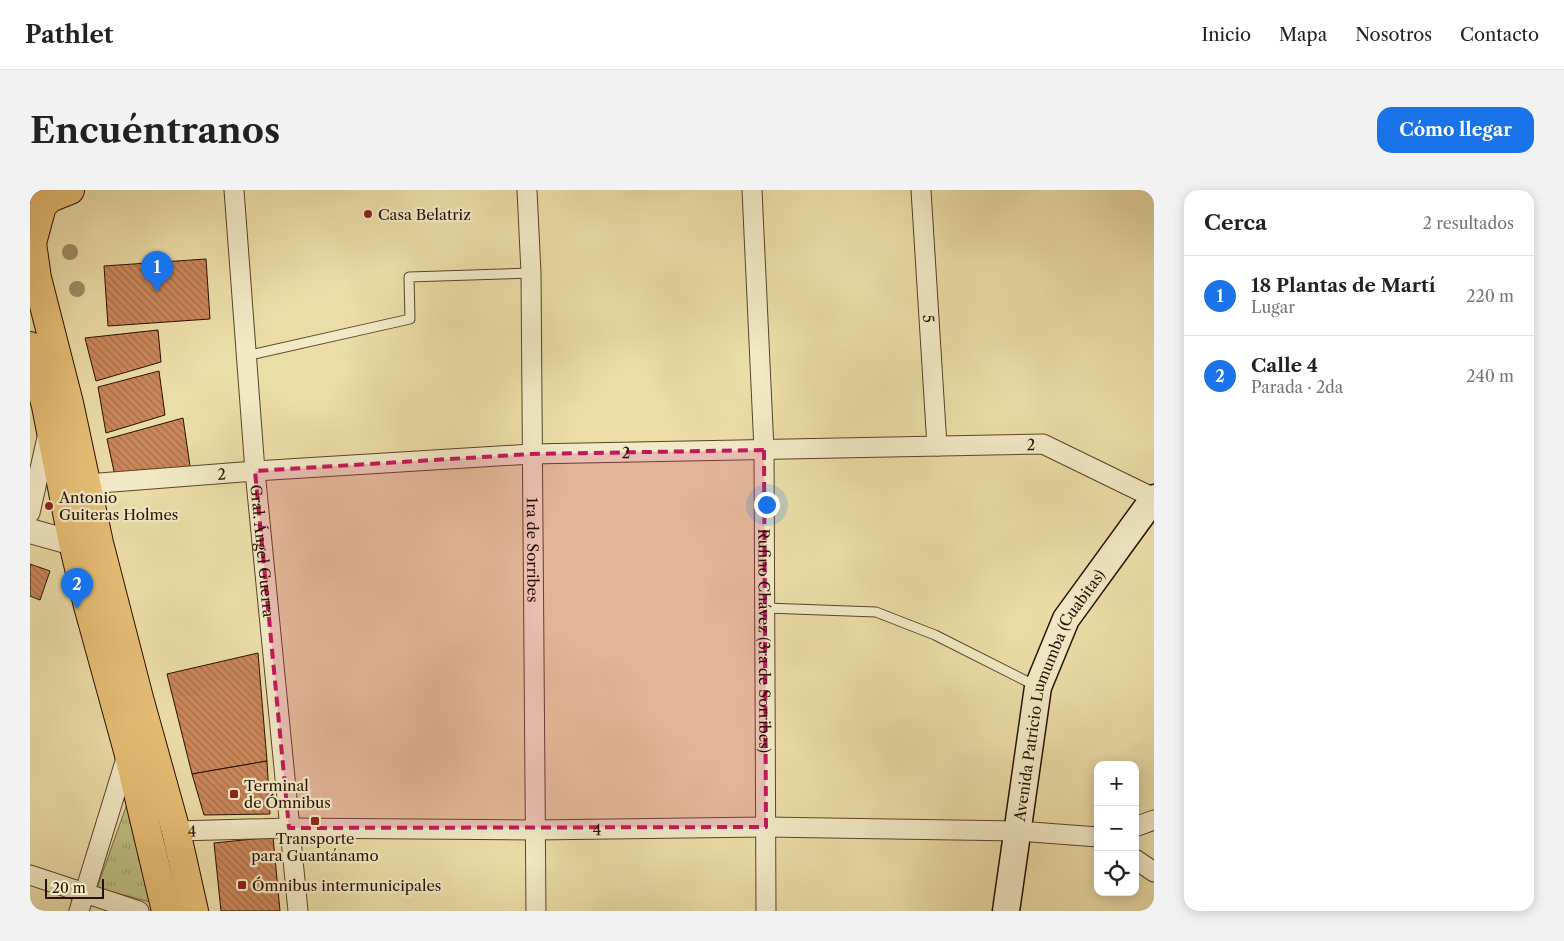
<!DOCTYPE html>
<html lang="es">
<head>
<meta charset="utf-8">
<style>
	:root { --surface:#fff; --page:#f2f2f2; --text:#222; --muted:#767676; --line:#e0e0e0; --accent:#1a73e8 }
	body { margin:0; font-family:"Libre Caslon Text",serif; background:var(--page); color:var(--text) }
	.controls { position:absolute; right:15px; bottom:15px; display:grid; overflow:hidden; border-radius:10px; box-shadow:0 2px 12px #0003 }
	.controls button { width:45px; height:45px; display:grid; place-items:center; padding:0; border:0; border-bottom:1px solid var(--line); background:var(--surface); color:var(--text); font:25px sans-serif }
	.scale { position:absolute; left:15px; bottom:12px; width:59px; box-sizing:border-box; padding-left:5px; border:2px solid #2a1000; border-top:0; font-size:14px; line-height:18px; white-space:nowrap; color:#2a1000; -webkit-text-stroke:4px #f2e9c6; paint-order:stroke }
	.you { position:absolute; left:736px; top:314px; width:18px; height:18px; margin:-12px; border:4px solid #fff; border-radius:50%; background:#1a73e8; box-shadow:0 0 0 8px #1a73e833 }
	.badge { display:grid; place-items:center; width:32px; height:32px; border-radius:50%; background:var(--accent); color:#fff; font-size:16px; font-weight:700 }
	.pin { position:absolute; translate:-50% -41px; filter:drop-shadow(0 1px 2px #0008) }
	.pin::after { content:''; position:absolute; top:26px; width:18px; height:15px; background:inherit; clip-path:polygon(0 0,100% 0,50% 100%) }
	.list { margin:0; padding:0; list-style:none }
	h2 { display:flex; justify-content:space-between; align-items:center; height:65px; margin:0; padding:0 20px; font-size:21px }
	h2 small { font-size:16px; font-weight:400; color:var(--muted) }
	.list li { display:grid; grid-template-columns:32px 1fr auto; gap:15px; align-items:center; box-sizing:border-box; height:80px; padding:0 20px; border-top:1px solid var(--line) }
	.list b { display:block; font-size:19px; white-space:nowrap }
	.list p { margin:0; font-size:16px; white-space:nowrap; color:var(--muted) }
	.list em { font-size:16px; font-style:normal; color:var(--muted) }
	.icon { flex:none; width:28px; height:28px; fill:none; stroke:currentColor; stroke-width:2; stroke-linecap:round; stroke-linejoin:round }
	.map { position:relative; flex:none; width:1124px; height:721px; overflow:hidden; border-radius:15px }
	header { display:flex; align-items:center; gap:30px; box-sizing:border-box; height:70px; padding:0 25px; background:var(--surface); border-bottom:1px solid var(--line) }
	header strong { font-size:24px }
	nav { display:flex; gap:28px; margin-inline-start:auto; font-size:18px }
	.intro { display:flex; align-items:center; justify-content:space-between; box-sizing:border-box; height:120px; padding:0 30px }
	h1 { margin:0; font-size:35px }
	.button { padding:12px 22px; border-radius:15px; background:var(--accent); color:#fff; font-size:18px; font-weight:700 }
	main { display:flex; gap:30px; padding:0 30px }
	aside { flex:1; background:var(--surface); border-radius:15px; box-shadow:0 2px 12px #0003 }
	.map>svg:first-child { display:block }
	.grass { fill:url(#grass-tufts); stroke:#746842 }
	.building { fill:url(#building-back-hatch); stroke:#2a1000 }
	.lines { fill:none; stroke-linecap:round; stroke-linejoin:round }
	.service-casing { stroke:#5a432a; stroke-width:11 }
	.minor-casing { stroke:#5a432a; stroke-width:21 }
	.tertiary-casing { stroke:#5a432a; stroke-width:26 }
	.secondary-casing { stroke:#2a1000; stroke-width:29 }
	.primary-casing { stroke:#2a1000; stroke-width:30 }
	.service { stroke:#f2e9c6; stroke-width:9 }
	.minor { stroke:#f2e9c6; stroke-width:19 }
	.tertiary { stroke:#f2e9c6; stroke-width:24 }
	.secondary { stroke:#f2e9c6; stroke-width:26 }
	.primary { stroke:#e6be74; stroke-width:28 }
	.tree { fill:#9d8e65 }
	.marked { fill:#c2185b; fill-opacity:0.2; stroke:#c2185b; stroke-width:4; stroke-dasharray:10 6; stroke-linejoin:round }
	.poi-dot { fill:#8f2418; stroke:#f2e9c6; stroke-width:2 }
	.labels { text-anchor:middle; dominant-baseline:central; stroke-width:4.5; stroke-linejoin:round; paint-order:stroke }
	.poi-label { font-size:15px; fill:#2a1000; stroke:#f2e9c6; text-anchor:start }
	.street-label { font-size:15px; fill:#2a1000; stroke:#f2e9c6 }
</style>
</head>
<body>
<header>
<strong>Pathlet</strong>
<nav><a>Inicio</a><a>Mapa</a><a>Nosotros</a><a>Contacto</a></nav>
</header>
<div class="intro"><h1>Encuéntranos</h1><a class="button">Cómo llegar</a></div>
<main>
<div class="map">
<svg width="1124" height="721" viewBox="0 0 1124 721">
	<defs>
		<pattern id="grass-tufts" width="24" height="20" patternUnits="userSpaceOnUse" patternTransform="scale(1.25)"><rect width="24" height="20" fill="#bdbf83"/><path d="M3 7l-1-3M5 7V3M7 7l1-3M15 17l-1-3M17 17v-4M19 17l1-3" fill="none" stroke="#a3a36f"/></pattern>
		<pattern id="building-back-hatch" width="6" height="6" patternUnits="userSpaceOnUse" patternTransform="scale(1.25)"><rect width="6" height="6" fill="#ca875a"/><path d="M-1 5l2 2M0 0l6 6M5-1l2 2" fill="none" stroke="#a46d48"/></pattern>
	</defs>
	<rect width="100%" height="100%" fill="#ebdda8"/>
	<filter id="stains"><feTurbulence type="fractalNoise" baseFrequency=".004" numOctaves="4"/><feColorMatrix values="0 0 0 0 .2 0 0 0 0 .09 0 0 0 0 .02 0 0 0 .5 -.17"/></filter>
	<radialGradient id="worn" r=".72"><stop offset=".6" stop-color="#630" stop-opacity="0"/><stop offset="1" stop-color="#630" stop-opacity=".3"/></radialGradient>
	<path class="grass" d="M 97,614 L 124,713 L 67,698 Z"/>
	<g class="building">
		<path d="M 176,69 L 180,129 L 78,136 L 74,76 Z"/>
		<path d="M 128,140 L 131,172 L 66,191 L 55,148 Z"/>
		<path d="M 129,181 L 135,225 L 76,243 L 68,197 Z"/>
		<path d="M 153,228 L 161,283 L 85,286 L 77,249 Z"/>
		<path d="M 0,374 L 20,381 L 10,410 L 0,406 Z"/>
		<path d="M 228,463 L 237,571 L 162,584 L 137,484 Z"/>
		<path d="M 237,571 L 240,624 L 174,625 L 162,584 Z"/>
		<path d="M 243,647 L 250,721 L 191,721 L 184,653 Z"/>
	</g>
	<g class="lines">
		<g class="service-casing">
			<g id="service">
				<path d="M 216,166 L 380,129 L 379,87 L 501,83"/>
				<path d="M 736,418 L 846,422 L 905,445 L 1006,496"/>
			</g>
		</g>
		<g class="minor-casing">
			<g id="minor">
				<path id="s1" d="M 204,0 L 225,281 L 268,721"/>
				<path id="s2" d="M 497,0 L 501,83 L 506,721"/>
				<path id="s3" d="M 722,0 L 734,260 L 736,721"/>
				<path id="s4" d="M 891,0 L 907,256"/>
				<path id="s5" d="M 57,294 L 225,281 L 501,264 L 1013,254 L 1124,308"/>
				<path d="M 0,323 L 18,243"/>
				<path d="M 1105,637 L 1124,630"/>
				<path id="s6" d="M 146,641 L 259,638 L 505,640 L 736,637 L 988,641 L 1068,647"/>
				<path d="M 1105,669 L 1124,682"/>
				<path d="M 0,685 L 109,721"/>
				<path d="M 49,721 L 98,562"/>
			</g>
		</g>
		<g class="tertiary-casing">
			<path id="tertiary" d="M 0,341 L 43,353"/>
		</g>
		<g class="secondary-casing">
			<g id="secondary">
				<path id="s7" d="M 976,721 L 1008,497 L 1036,429 L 1124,308"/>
			</g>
		</g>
		<g class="primary-casing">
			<g id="primary">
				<path d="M 40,0 L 20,8 L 12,16 L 2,53 L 7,88 L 39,213 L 69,353 L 109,508 L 146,641 L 164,721"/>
				<path d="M 0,156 L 16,216 L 43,353 L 58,416 L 98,561 L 136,721"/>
			</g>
		</g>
		<use href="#service" class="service"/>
		<use href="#minor" class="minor"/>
		<use href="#tertiary" class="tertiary"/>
		<use href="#secondary" class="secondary"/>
		<use href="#primary" class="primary"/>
	</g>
	<g class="tree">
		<circle cx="40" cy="62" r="8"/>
		<circle cx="47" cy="99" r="8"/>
	</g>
	<path class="marked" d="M 734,260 L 736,637 L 259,638 L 225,281 L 501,264 Z"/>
	<g class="poi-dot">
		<circle cx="338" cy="24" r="5"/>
		<circle cx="19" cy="316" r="5"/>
		<rect x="199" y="599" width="10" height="10" rx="2.5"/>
		<rect x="280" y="626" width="10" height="10" rx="2.5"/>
		<rect x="207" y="690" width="10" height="10" rx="2.5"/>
	</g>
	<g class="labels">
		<g class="poi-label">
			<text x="348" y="24">Casa Belatriz</text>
			<text x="29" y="307">Antonio<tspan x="29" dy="17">Guiteras Holmes</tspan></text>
			<text x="214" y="595">Terminal<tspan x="214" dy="17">de Ómnibus</tspan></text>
			<text x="285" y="648" text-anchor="middle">Transporte<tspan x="285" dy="17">para Guantánamo</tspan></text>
			<text x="222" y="695">Ómnibus intermunicipales</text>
		</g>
		<g class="street-label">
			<text stroke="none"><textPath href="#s4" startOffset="129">5</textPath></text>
			<text stroke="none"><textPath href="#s5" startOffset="945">2</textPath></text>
			<text stroke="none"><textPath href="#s5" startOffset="540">2</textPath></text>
			<text stroke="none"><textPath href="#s5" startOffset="135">2</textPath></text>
			<text stroke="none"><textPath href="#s2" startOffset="360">1ra de Sorribes</textPath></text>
			<text stroke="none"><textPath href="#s1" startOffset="362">Gral. Ángel Guerra</textPath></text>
			<text stroke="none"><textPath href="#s3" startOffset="451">Rufino Chávez (3ra de Sorribes)</textPath></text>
			<text stroke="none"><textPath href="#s7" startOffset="225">Avenida Patricio Lumumba (Cuabitas)</textPath></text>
			<text stroke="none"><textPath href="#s6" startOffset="421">4</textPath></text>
			<text stroke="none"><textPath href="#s6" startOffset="16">4</textPath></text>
		</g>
	</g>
	<rect width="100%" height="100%" filter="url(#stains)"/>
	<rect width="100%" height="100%" fill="url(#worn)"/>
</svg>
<div class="controls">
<button>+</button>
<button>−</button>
<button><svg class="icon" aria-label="locate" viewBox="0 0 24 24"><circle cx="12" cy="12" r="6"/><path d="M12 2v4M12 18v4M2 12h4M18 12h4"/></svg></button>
</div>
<div class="scale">20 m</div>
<div class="you"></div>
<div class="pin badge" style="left:127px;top:102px">1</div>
<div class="pin badge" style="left:47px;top:419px">2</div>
</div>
<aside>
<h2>Cerca<small>2 resultados</small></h2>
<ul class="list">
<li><span class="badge">1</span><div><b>18 Plantas de Martí</b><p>Lugar</p></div><em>220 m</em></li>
<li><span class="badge">2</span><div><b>Calle 4</b><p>Parada · 2da</p></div><em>240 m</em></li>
</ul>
</aside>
</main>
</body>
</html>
